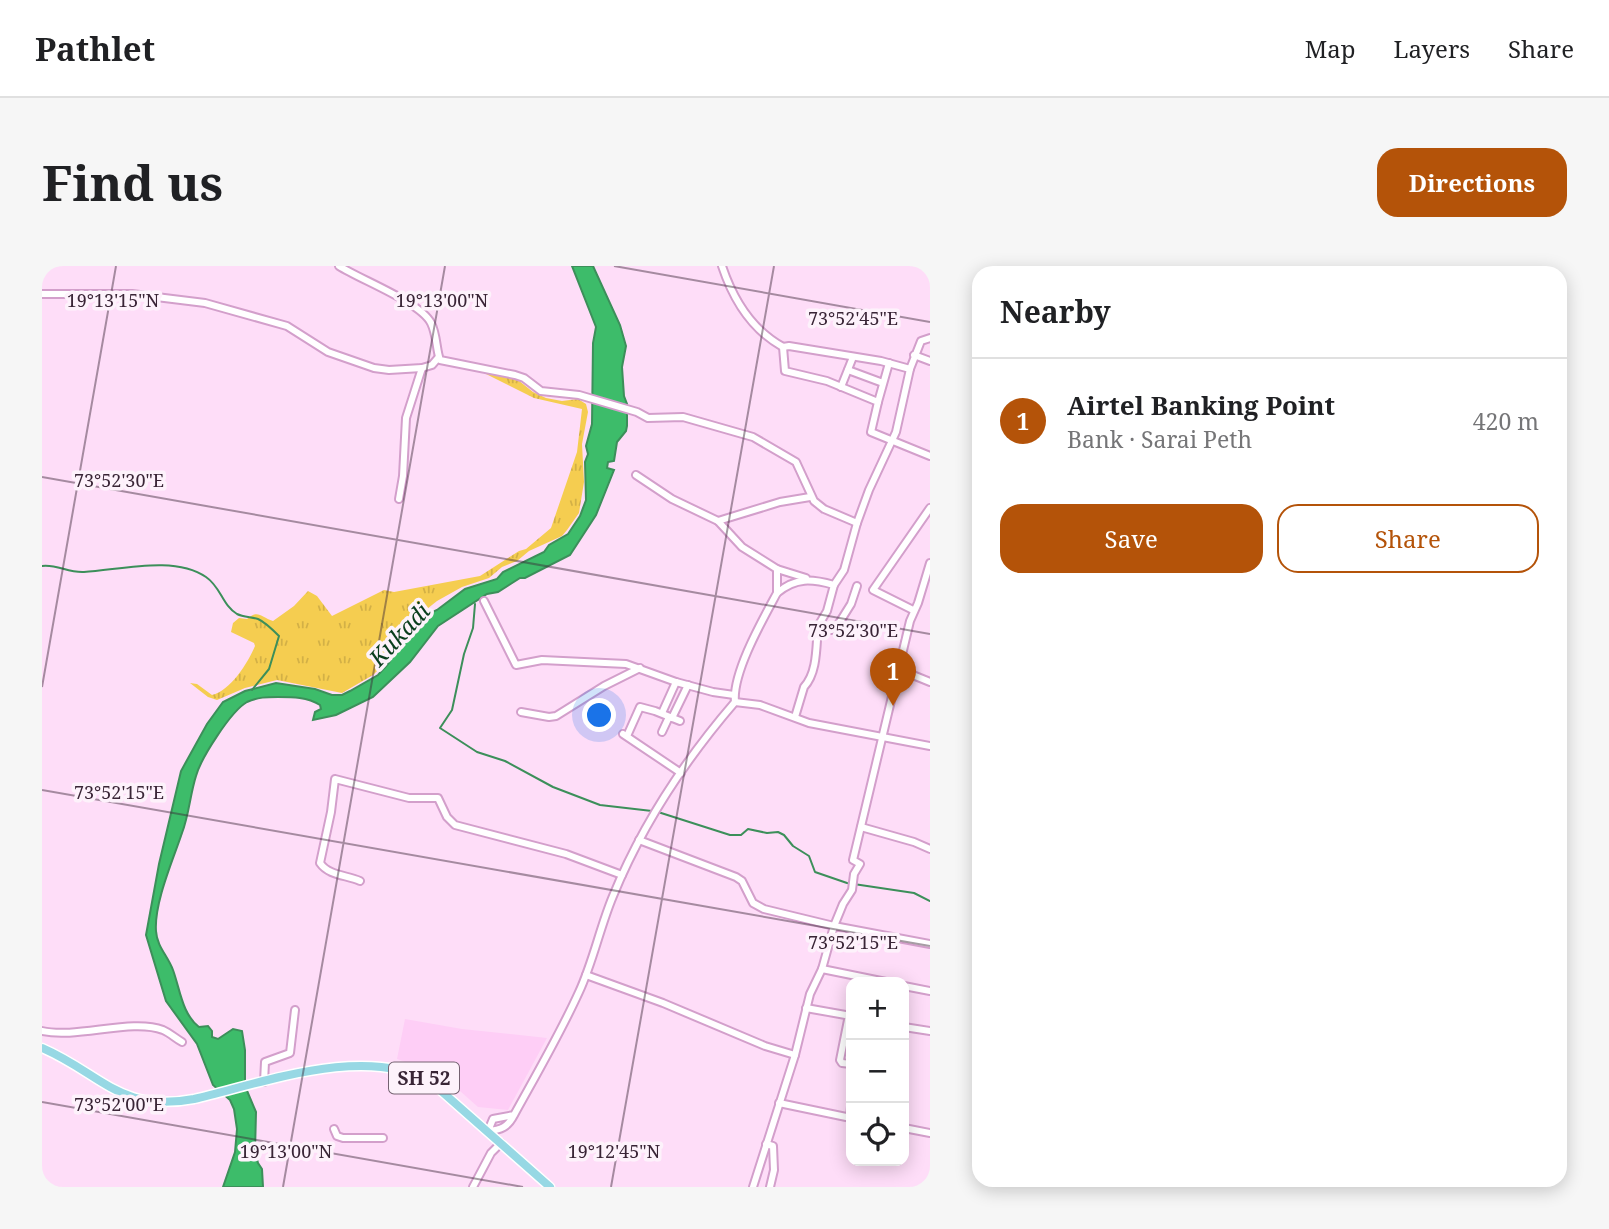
<!DOCTYPE html>
<html lang="en">
<head>
<meta charset="utf-8">
<style>
	:root { --surface:#fff; --page:#f6f6f6; --text:#202124; --muted:#757577; --line:#e0e0e0; --accent:#b45309 }
	body { margin:0; font-family:"Noto Serif",serif; background:var(--page); color:var(--text) }
	.controls { position:absolute; right:21px; bottom:21px; display:grid; overflow:hidden; border-radius:14px; box-shadow:0 4px 18px #0003 }
	.controls button { width:63px; height:63px; display:grid; place-items:center; padding:0; border:0; border-bottom:2px solid var(--line); background:var(--surface); color:var(--text); font:35px sans-serif }
	.you { position:absolute; left:558px; top:450px; width:24px; height:24px; margin:-18px; border:5px solid #fff; border-radius:50%; background:#1a73e8; box-shadow:0 0 0 10px #1a73e833 }
	.badge { display:grid; place-items:center; width:46px; height:46px; border-radius:50%; background:var(--accent); color:#fff; font-size:23px; font-weight:700 }
	.pin { position:absolute; translate:-50% -58px; filter:drop-shadow(0 2px 4px #0008) }
	.pin::after { content:''; position:absolute; top:37px; width:24px; height:21px; background:inherit; clip-path:polygon(0 0,100% 0,50% 100%) }
	.list { margin:0; padding:0; list-style:none }
	h2 { display:flex; justify-content:space-between; align-items:center; height:91px; margin:0; padding:0 28px; font-size:30px }
	h2 small { font-size:23px; font-weight:400; color:var(--muted) }
	.list li { display:grid; grid-template-columns:46px 1fr auto; gap:21px; align-items:center; box-sizing:border-box; height:126px; padding:0 28px; border-top:2px solid var(--line) }
	.list b { display:block; font-size:26px; white-space:nowrap }
	.list p { margin:0; font-size:23px; white-space:nowrap; color:var(--muted) }
	.list em { font-size:23px; font-style:normal; color:var(--muted) }
	.actions { display:flex; gap:14px; padding:21px 28px }
	.actions a { flex:1; padding:16px 0; border:2px solid var(--accent); border-radius:21px; text-align:center; font-size:24px; color:var(--accent) }
	.actions .main { background:var(--accent); color:#fff }
	.icon { flex:none; width:38px; height:38px; fill:none; stroke:currentColor; stroke-width:2; stroke-linecap:round; stroke-linejoin:round }
	.map { position:relative; flex:none; width:888px; height:921px; overflow:hidden; border-radius:21px }
	header { display:flex; align-items:center; gap:42px; box-sizing:border-box; height:98px; padding:0 35px; background:var(--surface); border-bottom:2px solid var(--line) }
	header strong { font-size:33px }
	nav { display:flex; gap:38px; margin-inline-start:auto; font-size:24px }
	.intro { display:flex; align-items:center; justify-content:space-between; box-sizing:border-box; height:168px; padding:0 42px }
	h1 { margin:0; font-size:49px }
	.button { padding:18px 32px; border-radius:21px; background:var(--accent); color:#fff; font-size:24px; font-weight:700 }
	main { display:flex; gap:42px; padding:0 42px }
	aside { flex:1; background:var(--surface); border-radius:21px; box-shadow:0 4px 18px #0003 }
	.map>svg:first-child { display:block }
	.built { fill:#fecef6 }
	.grass { fill:url(#grass-tufts) }
	.water { fill:#3dbc6a; stroke:#3c8f5a; stroke-width:2 }
	.lines { fill:none; stroke-linecap:round; stroke-linejoin:round }
	.stream { stroke:#3c8f5a; stroke-width:2 }
	.minor-casing { stroke:#d39fcb; stroke-width:10 }
	.major-casing { stroke:#fff; stroke-width:11 }
	.minor { stroke:#fff; stroke-width:6 }
	.major { stroke:#97d8e4; stroke-width:8 }
	.ticks { fill:none; stroke:#392536; stroke-width:2; stroke-opacity:0.45 }
	.labels { text-anchor:middle; dominant-baseline:central; stroke-width:7; stroke-linejoin:round; paint-order:stroke }
	.shield { fill:#fdf2fb; stroke:#746271; stroke-width:2 }
	.shield-label { font-size:19px; font-weight:bold; fill:#392536 }
	.water-label { font-size:23px; font-style:italic; fill:#093d1d; stroke:#fdf2fb }
	.ticks-label { font-size:18px; text-anchor:middle; fill:#392536; stroke:#fdf2fb; stroke-width:7; stroke-linejoin:round; paint-order:stroke }
</style>
</head>
<body>
<header>
<strong>Pathlet</strong>
<nav><a>Map</a><a>Layers</a><a>Share</a></nav>
</header>
<div class="intro"><h1>Find us</h1><a class="button">Directions</a></div>
<main>
<div class="map">
<svg width="888" height="921" viewBox="0 0 888 921">
	<defs>
		<pattern id="grass-tufts" width="24" height="20" patternUnits="userSpaceOnUse" patternTransform="scale(1.75)"><rect width="24" height="20" fill="#f5cd50"/><path d="M3 7l-1-3M5 7V3M7 7l1-3M15 17l-1-3M17 17v-4M19 17l1-3" fill="none" stroke="#d3b046"/></pattern>
	</defs>
	<rect width="100%" height="100%" fill="#feddf8"/>
	<path class="built" d="M 363,753 L 420,763 L 505,772 L 466,844 L 436,841 L 400,809 L 355,793 Z"/>
	<path class="grass" d="M 442,107 L 476,114 L 491,126 L 504,132 L 520,135 L 536,133 L 544,138 L 546,146 L 540,178 L 542,216 L 537,247 L 525,264 L 520,270 L 487,285 L 475,295 L 460,301 L 447,312 L 420,321 L 395,335 L 370,355 L 352,376 L 342,398 L 331,409 L 300,427 L 235,414 L 203,422 L 175,434 L 166,431 L 148,417 L 155,418 L 170,429 C 188,425 206,397 213,380 L 212,377 L 189,366 L 191,357 L 197,352 L 205,353 C 216,343 219,351 231,355 L 252,340 L 266,325 L 275,330 L 290,350 L 342,324 L 352,326 L 438,310 L 477,285 L 484,283 L 509,262 L 535,186 L 540,143 L 492,132 Z"/>
	<path class="water" d="M 530,0 L 551,0 L 578,59 L 584,80 L 580,101 L 582,130 L 585,138 L 585,160 L 584,165 L 575,176 L 572,195 L 566,196 L 565,202 L 572,204 L 554,249 L 528,289 L 483,312 L 478,312 L 456,326 L 445,328 L 396,360 L 368,396 L 331,431 L 294,449 L 271,454 L 273,446 L 279,443 L 278,439 C 265,431 251,431 236,431 C 225,431 216,431 205,436 C 189,445 159,492 154,510 C 148,529 147,549 140,567 C 131,594 112,637 114,665 C 115,681 126,690 131,704 C 138,723 140,748 157,761 L 166,760 L 170,765 L 170,771 L 176,773 L 191,763 L 200,765 L 203,784 L 203,820 L 214,846 L 213,886 L 216,897 L 220,903 L 221,921 L 181,921 L 193,886 L 195,863 L 192,843 L 188,834 L 171,819 L 155,778 L 124,735 L 104,669 L 117,598 L 139,505 L 165,458 L 181,436 L 203,425 L 234,417 L 273,423 L 290,429 L 300,429 L 308,425 L 336,409 L 347,397 L 358,373 L 384,349 L 395,344 L 423,323 L 455,313 L 461,306 L 502,286 L 507,279 L 526,268 L 538,250 L 544,234 L 543,196 L 546,188 L 544,180 L 550,158 L 551,77 L 554,61 Z"/>
	<g class="lines">
		<g class="stream">
			<path d="M 0,300 C 15,298 26,307 42,306 C 78,304 132,289 164,311 C 179,321 180,339 195,348 C 201,351 209,351 216,353 C 223,356 231,364 237,370 L 227,403 L 210,424"/>
			<path d="M 433,338 L 431,362 L 422,388 L 410,444 L 398,462 L 435,486 L 463,495 L 511,521 L 558,539 L 610,545"/>
			<path d="M 616,546 L 688,569 L 699,569 L 706,563 L 725,567 L 736,566 L 742,569 L 751,580 L 767,590 L 773,606 L 805,617 L 872,627 L 888,635"/>
		</g>
		<g class="minor-casing">
			<g id="minor">
				<path d="M 297,0 C 319,14 378,36 389,57 C 395,69 394,83 398,94 L 473,109 L 482,112 L 499,125 L 537,129 L 595,146 L 606,152 L 641,151 L 711,171 L 754,196 L 772,235 L 782,243 L 815,257"/>
				<path d="M 680,0 C 691,33 710,64 741,81 L 743,105 L 785,115 L 836,136 L 829,166 L 888,190"/>
				<path d="M 0,28 L 90,28 L 163,37 L 245,60 L 286,86 L 332,102 L 347,104 L 380,102 L 390,99 L 396,92"/>
				<path d="M 741,81 L 747,80 L 839,95 L 868,103"/>
				<path d="M 872,89 L 888,95"/>
				<path d="M 806,104 L 841,117"/>
				<path d="M 799,121 L 811,91"/>
				<path d="M 836,136 L 847,97"/>
				<path d="M 594,209 L 630,233 L 676,255"/>
				<path d="M 357,233 L 361,210 L 364,152 L 380,102"/>
				<path d="M 735,303 L 764,312"/>
				<path d="M 792,319 L 785,345 L 776,360 L 789,364 L 794,362 L 809,338 L 815,320"/>
				<path d="M 735,327 L 735,303 L 700,281 L 676,255 L 738,236 L 768,231"/>
				<path d="M 442,335 L 474,399 L 500,394 L 584,398 L 634,416 L 671,426 L 692,429"/>
				<path d="M 871,344 L 831,324 L 888,242"/>
				<path d="M 856,403 L 888,416"/>
				<path d="M 693,436 C 690,407 721,353 735,327 C 754,311 770,313 792,319 L 802,304 L 815,257 L 827,224 L 854,166 L 868,103 L 879,75 L 888,72"/>
				<path d="M 479,446 L 507,451 L 514,450 L 562,420 L 598,402"/>
				<path d="M 620,447 L 634,416"/>
				<path d="M 753,451 L 762,421 C 776,406 774,379 776,360"/>
				<path d="M 630,452 L 646,419"/>
				<path d="M 620,466 L 627,451"/>
				<path d="M 581,468 L 639,507"/>
				<path d="M 585,470 L 598,441 L 613,445 L 638,455"/>
				<path d="M 819,561 L 872,576 L 888,583"/>
				<path d="M 597,574 L 694,611 L 700,615 L 711,637 L 722,643 L 792,660 L 888,678"/>
				<path d="M 318,615 C 305,609 287,610 278,597 L 289,546 L 293,513 L 367,532 L 396,532 L 405,551 L 413,559 L 524,588 L 580,609"/>
				<path d="M 780,703 L 844,716"/>
				<path d="M 544,709 L 621,737 L 723,780 L 753,789"/>
				<path d="M 862,720 L 888,725"/>
				<path d="M 764,742 L 809,750"/>
				<path d="M 807,749 L 798,794 L 800,797 L 809,798"/>
				<path d="M 862,761 L 888,765"/>
				<path d="M 0,765 C 35,773 90,752 121,764 C 128,767 133,772 140,776"/>
				<path d="M 222,816 L 223,796 L 248,787 L 253,744"/>
				<path d="M 737,837 L 809,852"/>
				<path d="M 472,849 L 451,853 L 446,865 C 459,864 466,861 472,849 C 494,809 518,768 537,726 C 551,696 558,661 571,630 C 600,559 643,494 693,436 L 718,439 L 767,457 L 888,480"/>
				<path d="M 808,852 L 809,840"/>
				<path d="M 862,862 L 888,867"/>
				<path d="M 292,863 L 295,870 L 301,872 L 341,872"/>
				<path d="M 724,878 L 731,880 L 732,904 L 728,921"/>
				<path d="M 431,921 L 449,887 L 459,877"/>
				<path d="M 711,921 L 753,789 L 768,728 L 780,703 L 792,660 L 801,638 L 810,624 L 812,608 L 818,598 L 811,594 L 868,355 L 876,337 L 888,297"/>
			</g>
		</g>
		<g class="major-casing">
			<path id="major" d="M 0,782 C 60,808 78,847 152,833 C 221,817 323,778 389,816 L 508,921"/>
		</g>
		<use href="#minor" class="minor"/>
		<use href="#major" class="major"/>
	</g>
	<path class="ticks" d="M 572,0 L 888,56M 0,211 L 888,368M 0,421 L 74,0M 0,524 L 888,680M 0,836 L 481,921M 241,921 L 403,0M 569,921 L 732,0"/>
	<g class="labels">
		<rect class="shield" x="347" y="796.5" width="70" height="31" rx="5"/>
		<g class="shield-label">
			<text x="382" y="812">SH 52</text>
		</g>
		<g class="water-label">
			<text transform="translate(357 368) rotate(-47)">Kukadi</text>
		</g>
	</g>
	<g class="ticks-label">
		<text x="71" y="41">19°13'15"N</text>
		<text x="400" y="41">19°13'00"N</text>
		<text x="811" y="59">73°52'45"E</text>
		<text x="77" y="221">73°52'30"E</text>
		<text x="811" y="371">73°52'30"E</text>
		<text x="77" y="533">73°52'15"E</text>
		<text x="811" y="683">73°52'15"E</text>
		<text x="77" y="845">73°52'00"E</text>
		<text x="244" y="892">19°13'00"N</text>
		<text x="572" y="892">19°12'45"N</text>
	</g>
</svg>
<div class="controls">
<button>+</button>
<button>−</button>
<button><svg class="icon" aria-label="locate" viewBox="0 0 24 24"><circle cx="12" cy="12" r="6"/><path d="M12 2v4M12 18v4M2 12h4M18 12h4"/></svg></button>
</div>
<div class="you"></div>
<div class="pin badge" style="left:851px;top:440px">1</div>
</div>
<aside>
<h2>Nearby<small></small></h2>
<ul class="list">
<li><span class="badge">1</span><div><b>Airtel Banking Point</b><p>Bank · Sarai Peth</p></div><em>420 m</em></li>
</ul>
<div class="actions"><a class="main">Save</a><a>Share</a></div>
</aside>
</main>
</body>
</html>
